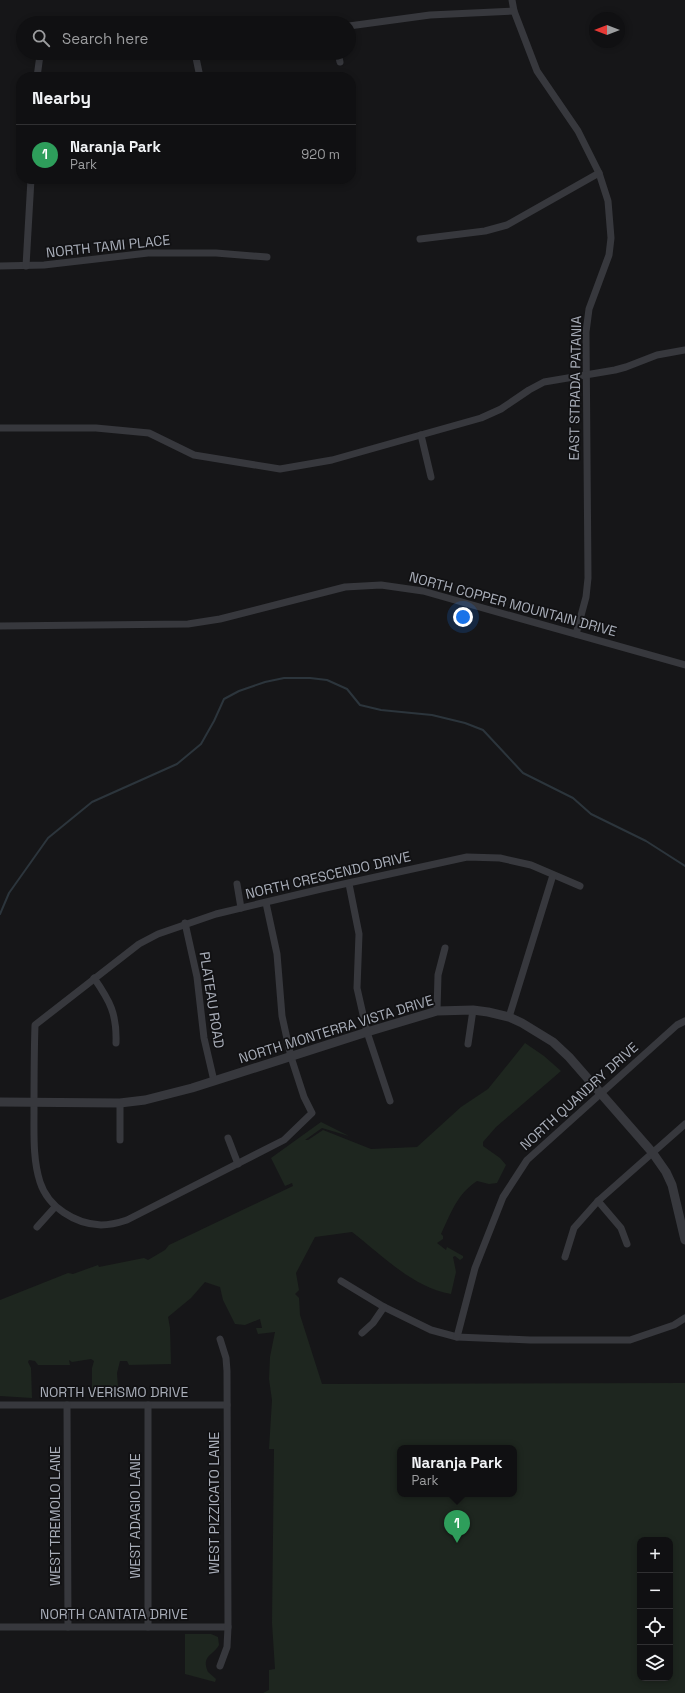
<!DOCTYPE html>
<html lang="en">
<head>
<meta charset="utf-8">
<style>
	:root { --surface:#101012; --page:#19191b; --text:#f1f3f6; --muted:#9c9d9f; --line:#303032; --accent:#2563eb }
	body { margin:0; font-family:"Space Grotesk",sans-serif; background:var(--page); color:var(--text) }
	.controls { position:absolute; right:12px; bottom:12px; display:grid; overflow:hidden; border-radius:8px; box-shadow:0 2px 6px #0003 }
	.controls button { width:36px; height:36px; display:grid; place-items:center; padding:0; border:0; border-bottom:1px solid var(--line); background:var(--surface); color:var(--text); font:20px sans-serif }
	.compass { position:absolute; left:589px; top:12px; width:36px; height:36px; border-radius:50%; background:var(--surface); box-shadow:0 2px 6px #0003; rotate:270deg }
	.you { position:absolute; left:463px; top:617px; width:14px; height:14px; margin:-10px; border:3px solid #fff; border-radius:50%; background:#1a73e8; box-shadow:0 0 0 6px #1a73e833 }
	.badge { display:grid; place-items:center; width:26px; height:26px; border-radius:50%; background:var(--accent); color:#fff; font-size:13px; font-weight:700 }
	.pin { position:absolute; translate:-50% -33px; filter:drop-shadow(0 1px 2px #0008) }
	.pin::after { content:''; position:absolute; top:21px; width:14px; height:12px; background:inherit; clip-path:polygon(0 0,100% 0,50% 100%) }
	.popup { position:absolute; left:397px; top:1445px; width:120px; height:52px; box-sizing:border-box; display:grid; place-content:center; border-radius:8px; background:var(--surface); filter:drop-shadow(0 1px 3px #0005); font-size:13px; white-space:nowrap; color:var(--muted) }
	.popup b { font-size:15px; color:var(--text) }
	.popup::after { content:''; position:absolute; left:50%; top:100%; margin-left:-8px; border:8px solid transparent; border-top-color:var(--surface) }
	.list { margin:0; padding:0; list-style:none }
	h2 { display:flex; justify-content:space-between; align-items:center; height:52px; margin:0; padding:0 16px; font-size:17px }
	h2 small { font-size:13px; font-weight:400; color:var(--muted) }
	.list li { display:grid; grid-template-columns:26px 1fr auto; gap:12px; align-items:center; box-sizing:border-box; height:60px; padding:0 16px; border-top:1px solid var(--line) }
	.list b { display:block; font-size:15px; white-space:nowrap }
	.list p { margin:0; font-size:13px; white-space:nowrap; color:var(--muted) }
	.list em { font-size:13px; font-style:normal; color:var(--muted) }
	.icon { flex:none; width:22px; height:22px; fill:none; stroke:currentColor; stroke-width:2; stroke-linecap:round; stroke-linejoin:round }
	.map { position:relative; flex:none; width:685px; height:1693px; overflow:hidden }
	.search { position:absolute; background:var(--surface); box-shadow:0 2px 6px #0003; left:16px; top:16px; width:340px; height:44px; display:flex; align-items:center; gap:10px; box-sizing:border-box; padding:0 14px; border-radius:22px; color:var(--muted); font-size:15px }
	.panel { position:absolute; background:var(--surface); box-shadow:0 2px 6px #0003; left:16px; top:72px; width:340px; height:112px; border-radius:16px }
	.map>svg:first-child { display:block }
	.green { fill:#1e261f; fill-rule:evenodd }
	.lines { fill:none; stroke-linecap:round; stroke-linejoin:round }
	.stream { stroke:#2c353c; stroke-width:2 }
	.minor { stroke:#37383d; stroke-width:7 }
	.tertiary { stroke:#37383d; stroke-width:9 }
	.labels { text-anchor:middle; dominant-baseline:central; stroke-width:3.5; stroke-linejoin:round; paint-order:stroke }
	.street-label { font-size:14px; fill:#a8adb8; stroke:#111113 }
</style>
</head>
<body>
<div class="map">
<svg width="685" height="1693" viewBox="0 0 685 1693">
	<rect width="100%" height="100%" fill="#161618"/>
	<g class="green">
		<path d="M 525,1043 L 544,1056 L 561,1071 L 496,1127 L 483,1142 L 483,1146 L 500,1158 L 506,1165 L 497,1183 L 489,1184 L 477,1181 C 457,1194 451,1213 441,1234 L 443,1236 L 443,1239 L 437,1243 L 446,1250 L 447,1247 L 463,1256 L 463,1258 L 460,1260 L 455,1256 L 453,1257 L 456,1272 L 451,1294 C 412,1287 382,1255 352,1232 L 315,1237 L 296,1273 L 299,1290 L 295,1294 L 299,1298 L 300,1315 L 322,1384 L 685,1383 L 685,1693 L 263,1693 L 269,1690 L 269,1670 L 275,1669 L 272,1623 L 274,1449 L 269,1449 L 272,1400 L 269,1379 L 270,1357 L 275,1332 L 258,1334 L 256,1328 L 262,1328 L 260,1319 L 245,1325 L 235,1324 L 223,1300 L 220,1287 L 205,1282 L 191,1298 L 168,1317 L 170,1328 L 171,1364 L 129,1365 L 127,1361 L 120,1361 L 117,1373 L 118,1388 L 106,1388 L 96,1393 L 92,1392 L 92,1368 L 94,1361 L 91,1359 L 72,1362 L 69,1360 L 70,1365 L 38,1365 L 35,1361 L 29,1360 L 28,1362 L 31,1368 L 32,1398 L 0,1396 L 0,1300 L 68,1273 L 73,1274 L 98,1265 L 99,1267 L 144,1258 L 148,1260 L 165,1250 L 169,1245 L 293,1186 L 292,1183 L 285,1186 L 271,1158 L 321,1122 L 349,1136 L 322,1128 L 305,1140 L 308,1140 L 323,1130 L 371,1149 L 417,1147 L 461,1107 L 488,1089 ZM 400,1448 L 514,1448 L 514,1494 L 400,1494 ZM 640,1540 L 670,1540 L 670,1678 L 640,1678 Z"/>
		<path d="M 185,1634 L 211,1634 L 218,1637 L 219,1645 C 213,1656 201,1655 208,1672 L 216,1679 L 215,1682 L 185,1674 Z"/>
	</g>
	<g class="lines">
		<path class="stream" d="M 0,914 L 9,893 L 48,838 L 92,802 L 177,764 L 201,744 L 214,721 L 224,699 L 239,691 L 265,682 L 284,678 L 310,678 L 327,680 L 347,689 L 360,705 L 381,710 L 432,715 L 465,723 L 483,730 L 523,773 L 573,798 L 591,814 L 646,841 L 685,866"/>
		<g class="minor">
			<path d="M 512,0 L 514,11 L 537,71 L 578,131 L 599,173 L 608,201 L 611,238 L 609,255 L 589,309 L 586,332 L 588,578 L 586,597 L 576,634"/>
			<path d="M 349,26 L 430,15 L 514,11"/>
			<path d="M 195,53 L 200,77"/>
			<path d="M 338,53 L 340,62"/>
			<path d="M 37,77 L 40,55 L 133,53"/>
			<path d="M 420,239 L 485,231 L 507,225 L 599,173"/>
			<path d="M 0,266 L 44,265 L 148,253 L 216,253 L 267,257"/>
			<path d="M 26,266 L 31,179"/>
			<path d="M 0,428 L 96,428 L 149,433 L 194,455 L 280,469 L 332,460 L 481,418 L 501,409 L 529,390 L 544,382 L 615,370 L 626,367 L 657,355 L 685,350"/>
			<path d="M 421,435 L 431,477"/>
			<path d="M 0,626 L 188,624 L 220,619 L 345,587 L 381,585 L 423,591 L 685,665"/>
			<path d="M 237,884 L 241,908"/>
			<path d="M 349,884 L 359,934 L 357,988 L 367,1032 L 390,1101"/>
			<path d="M 266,903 L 277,954 L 282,1016 L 291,1057 L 304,1097 L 312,1113 L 284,1140 L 127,1220 C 118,1223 110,1225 101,1225 C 75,1224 48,1207 40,1182 C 33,1160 34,1136 34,1113 C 34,1083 34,1054 35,1025 L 139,944 L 158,934 L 216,914 L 321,889 L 467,857 L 500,858 L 531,865 L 580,886"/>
			<path d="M 185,923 L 197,977 L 204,1038 L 214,1081"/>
			<path d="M 94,978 C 110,1001 117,1014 116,1043"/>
			<path d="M 437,1011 L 438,975 L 445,948"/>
			<path d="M 509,1017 L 553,875"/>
			<path d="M 468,1044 L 473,1010"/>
			<path d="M 120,1103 L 120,1140"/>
			<path d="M 228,1138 L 238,1164"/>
			<path d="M 598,1201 L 621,1228 L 627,1244"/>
			<path d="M 37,1227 L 55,1207"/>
			<path d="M 565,1257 L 574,1228 L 598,1201 L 685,1124"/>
			<path d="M 341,1281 L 384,1307 L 431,1330 L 457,1337 L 530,1340 L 630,1340 L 674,1325 L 685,1318"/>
			<path d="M 362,1333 L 373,1323 L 384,1307"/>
			<path d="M 457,1337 L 475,1268 L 503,1197 L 527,1160 L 677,1025 L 685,1021"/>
			<path d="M 0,1405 L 227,1405"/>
			<path d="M 67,1405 L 68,1627"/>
			<path d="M 148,1405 L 148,1627"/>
			<path d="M 0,1627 L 228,1627"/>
			<path d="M 220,1666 L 227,1647 L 228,1627 L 227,1371 L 226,1358 L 220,1339"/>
		</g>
		<path class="tertiary" d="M 0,1102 L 120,1103 L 145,1100 L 192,1088 L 367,1032 L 437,1011 L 473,1010 L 488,1012 L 509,1017 L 522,1023 L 553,1042 L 569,1057 L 652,1152 L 666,1172 L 672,1185 L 685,1240"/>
	</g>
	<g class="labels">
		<g class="street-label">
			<text transform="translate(108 246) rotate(-6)">NORTH TAMI PLACE</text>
			<text transform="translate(575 388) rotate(-89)">EAST STRADA PATANIA</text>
			<text transform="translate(513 604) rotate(15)">NORTH COPPER MOUNTAIN DRIVE</text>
			<text transform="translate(328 875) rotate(-13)">NORTH CRESCENDO DRIVE</text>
			<text transform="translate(212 1000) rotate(81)">PLATEAU ROAD</text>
			<text transform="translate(336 1029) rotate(-17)">NORTH MONTERRA VISTA DRIVE</text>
			<text transform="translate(579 1096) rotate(-42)">NORTH QUANDRY DRIVE</text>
			<text x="114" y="1392">NORTH VERISMO DRIVE</text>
			<text transform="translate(214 1503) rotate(-90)">WEST PIZZICATO LANE</text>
			<text transform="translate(55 1516) rotate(-90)">WEST TREMOLO LANE</text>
			<text transform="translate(135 1516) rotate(-90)">WEST ADAGIO LANE</text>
			<text x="114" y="1614">NORTH CANTATA DRIVE</text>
		</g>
	</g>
</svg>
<div class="controls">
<button>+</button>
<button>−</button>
<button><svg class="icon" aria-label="locate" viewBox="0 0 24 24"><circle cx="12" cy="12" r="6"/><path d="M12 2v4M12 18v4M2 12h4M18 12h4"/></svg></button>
<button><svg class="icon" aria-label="layers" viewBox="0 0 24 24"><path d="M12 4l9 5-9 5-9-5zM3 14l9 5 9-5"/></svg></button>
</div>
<svg class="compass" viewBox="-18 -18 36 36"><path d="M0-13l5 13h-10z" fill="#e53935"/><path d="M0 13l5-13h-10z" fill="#9c9d9f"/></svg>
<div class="you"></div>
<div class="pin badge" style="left:457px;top:1543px;background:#2e9e5b">1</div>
<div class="popup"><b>Naranja Park</b>Park</div>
<div class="search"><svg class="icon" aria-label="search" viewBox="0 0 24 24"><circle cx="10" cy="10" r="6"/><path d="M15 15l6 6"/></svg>Search here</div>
<section class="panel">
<h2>Nearby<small></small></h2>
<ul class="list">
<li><span class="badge" style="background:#2e9e5b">1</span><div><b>Naranja Park</b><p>Park</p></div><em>920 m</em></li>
</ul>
</section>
</div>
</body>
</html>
